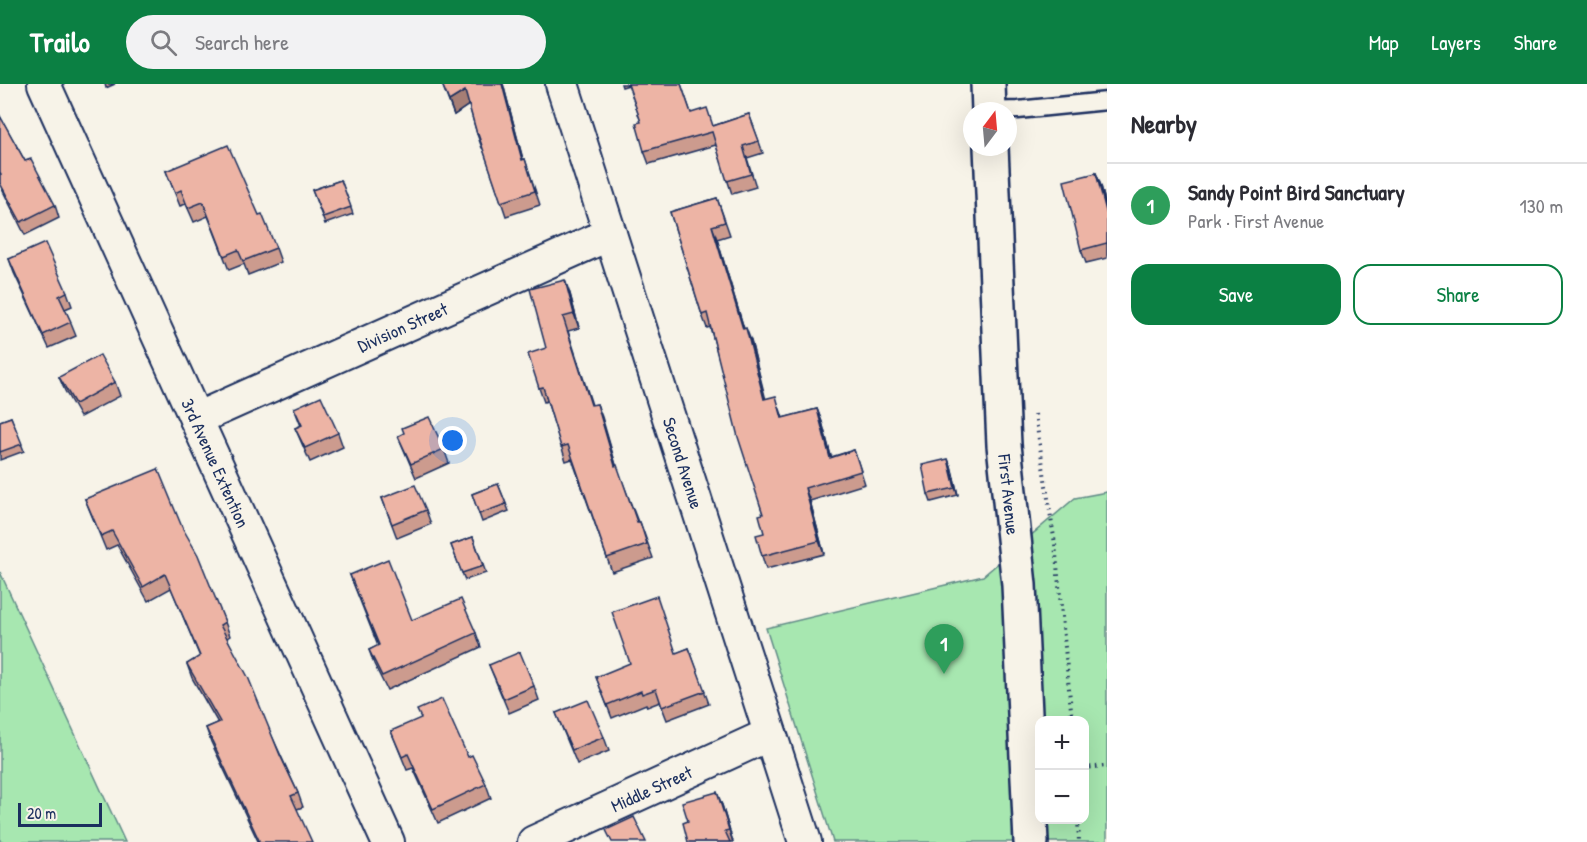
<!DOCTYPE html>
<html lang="en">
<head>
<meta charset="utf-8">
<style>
	:root { --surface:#fff; --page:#f2f2f3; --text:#2b2b33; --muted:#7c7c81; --line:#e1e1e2; --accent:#0b8043 }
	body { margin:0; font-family:"Patrick Hand",sans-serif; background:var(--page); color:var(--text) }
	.controls { position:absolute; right:18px; bottom:18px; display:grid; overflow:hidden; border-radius:12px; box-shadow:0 6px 24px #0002 }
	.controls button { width:54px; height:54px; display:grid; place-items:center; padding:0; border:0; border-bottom:2px solid var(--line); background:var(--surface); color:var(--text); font:30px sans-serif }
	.compass { position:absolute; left:963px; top:18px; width:54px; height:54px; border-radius:50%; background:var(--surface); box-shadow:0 6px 24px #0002; rotate:16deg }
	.scale { position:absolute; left:18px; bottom:15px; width:84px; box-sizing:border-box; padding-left:6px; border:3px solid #1b2f5e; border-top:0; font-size:16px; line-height:21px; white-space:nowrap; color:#1b2f5e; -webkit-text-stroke:4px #f7f3e8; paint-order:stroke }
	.you { position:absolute; left:453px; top:357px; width:21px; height:21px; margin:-15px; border:4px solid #fff; border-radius:50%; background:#1a73e8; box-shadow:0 0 0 9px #1a73e833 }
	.badge { display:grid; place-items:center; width:39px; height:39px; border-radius:50%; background:var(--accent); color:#fff; font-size:20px; font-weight:700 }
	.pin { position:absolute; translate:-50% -50px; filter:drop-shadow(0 2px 3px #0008) }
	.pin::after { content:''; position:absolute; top:32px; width:21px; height:18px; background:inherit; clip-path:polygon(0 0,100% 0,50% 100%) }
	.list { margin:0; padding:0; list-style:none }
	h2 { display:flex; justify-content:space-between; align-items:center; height:78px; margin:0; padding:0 24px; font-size:26px }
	h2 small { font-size:20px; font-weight:400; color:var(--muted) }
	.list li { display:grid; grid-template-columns:39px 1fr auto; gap:18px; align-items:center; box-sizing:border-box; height:84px; padding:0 24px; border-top:2px solid var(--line) }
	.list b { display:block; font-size:22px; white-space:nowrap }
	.list p { margin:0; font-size:20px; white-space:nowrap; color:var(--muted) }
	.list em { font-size:20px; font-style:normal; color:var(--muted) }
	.actions { display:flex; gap:12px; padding:18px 24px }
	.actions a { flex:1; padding:14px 0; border:2px solid var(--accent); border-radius:18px; text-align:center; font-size:21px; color:var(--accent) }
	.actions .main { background:var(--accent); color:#fff }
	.icon { flex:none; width:33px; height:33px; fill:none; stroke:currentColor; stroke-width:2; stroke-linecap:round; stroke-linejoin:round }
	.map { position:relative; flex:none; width:1107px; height:758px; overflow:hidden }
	header { display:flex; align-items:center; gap:36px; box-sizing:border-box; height:84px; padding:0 30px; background:var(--accent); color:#fff }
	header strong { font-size:28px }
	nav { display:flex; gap:33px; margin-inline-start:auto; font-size:21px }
	.search { width:420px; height:54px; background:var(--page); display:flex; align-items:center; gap:15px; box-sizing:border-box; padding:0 21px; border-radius:33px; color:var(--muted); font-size:22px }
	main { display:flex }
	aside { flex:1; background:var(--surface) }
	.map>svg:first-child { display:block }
	.green { fill:#a7e7b0; stroke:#618b87; stroke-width:1.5; fill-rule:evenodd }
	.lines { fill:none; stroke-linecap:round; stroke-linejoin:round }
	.service-casing { stroke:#1b2f5e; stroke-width:21 }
	.minor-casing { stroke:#1b2f5e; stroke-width:36 }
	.tertiary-casing { stroke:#1b2f5e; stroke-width:38 }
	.path { stroke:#1b2f5e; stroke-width:4; stroke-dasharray:1.5 4.5; stroke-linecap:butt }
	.service { stroke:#f7f3e8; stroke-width:16 }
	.minor { stroke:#f7f3e8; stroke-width:32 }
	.tertiary { stroke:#f7f3e8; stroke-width:33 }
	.wall { fill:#cc9b8e; stroke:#1b2f5e; stroke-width:1.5 }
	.shaded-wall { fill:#a67e74; stroke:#1b2f5e; stroke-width:1.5 }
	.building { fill:#edb4a5; stroke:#1b2f5e; stroke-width:1.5 }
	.labels { text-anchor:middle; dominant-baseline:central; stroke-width:6; stroke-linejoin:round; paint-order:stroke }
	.street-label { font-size:18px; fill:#1b2f5e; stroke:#f7f3e8 }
</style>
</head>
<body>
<header>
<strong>Trailo</strong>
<div class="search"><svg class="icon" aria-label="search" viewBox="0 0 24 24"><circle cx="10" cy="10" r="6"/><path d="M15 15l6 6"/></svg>Search here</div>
<nav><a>Map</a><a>Layers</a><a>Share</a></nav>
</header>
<main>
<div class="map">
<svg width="1107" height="758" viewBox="0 0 1107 758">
	<rect width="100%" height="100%" fill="#f7f3e8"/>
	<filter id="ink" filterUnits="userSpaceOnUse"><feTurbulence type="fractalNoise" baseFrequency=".0167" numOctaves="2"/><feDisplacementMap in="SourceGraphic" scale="12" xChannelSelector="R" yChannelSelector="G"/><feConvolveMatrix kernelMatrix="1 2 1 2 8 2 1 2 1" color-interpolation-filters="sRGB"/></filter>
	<g filter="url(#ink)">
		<g class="green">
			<path d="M 1107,408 L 1107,758 L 833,758 L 766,544 L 983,492 L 1075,414 ZM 1040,636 L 1084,636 L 1084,736 L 1040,736 Z"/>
			<path d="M 0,488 L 125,758 L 0,758 Z"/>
		</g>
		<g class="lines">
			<g class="service-casing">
				<path id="service" d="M 989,27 L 1018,26 L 1107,17"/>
			</g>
			<g class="minor-casing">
				<g id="minor">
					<path id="s1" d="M 44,0 L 388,758"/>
					<path id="s2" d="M 562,0 L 805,758"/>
					<path id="s3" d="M 196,335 L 610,150"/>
					<path id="s4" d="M 534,758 L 770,650"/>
				</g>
			</g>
			<g class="tertiary-casing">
				<g id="tertiary">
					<path d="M 988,0 L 989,27"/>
					<path id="s5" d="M 991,63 L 1004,361 L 1019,501 L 1031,758"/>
				</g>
			</g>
			<g class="path">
				<path d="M 1035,330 L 1055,460 L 1072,636"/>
				<path d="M 1084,684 L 1107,682"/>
				<path d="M 1078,736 L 1079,758"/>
			</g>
			<use href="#service" class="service"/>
			<use href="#minor" class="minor"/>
			<use href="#tertiary" class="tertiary"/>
		</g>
		<g class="wall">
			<path d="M 105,0 L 115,0 L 106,4 Z"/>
			<path d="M 442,0 L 503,0 L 523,76 L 525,75 L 540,121 L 506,132 L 483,64 L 482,64 L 477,50 L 469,21 L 454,31 Z"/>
			<path d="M 621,0 L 681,0 L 691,29 L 713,42 L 749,30 L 763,69 L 747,74 L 756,103 L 732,110 L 716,61 L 649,80 L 644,67 L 641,38 L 629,1 L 622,3 Z"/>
			<path d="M 0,32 L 25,77 L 55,121 L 59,134 L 25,151 L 0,101 Z"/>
			<path d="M 166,87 L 259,131 L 276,164 L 281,178 L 248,191 L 244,180 L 229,186 L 208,132 L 194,138 L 186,120 L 180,122 Z"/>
			<path d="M 1096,89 L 1101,102 L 1107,125 L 1107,174 L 1086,179 L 1081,166 Z"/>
			<path d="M 341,96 L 353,130 L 325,140 L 312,106 Z"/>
			<path d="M 717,114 L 730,151 L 717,155 L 744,245 L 751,257 L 765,315 L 780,325 L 783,334 L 817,325 L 822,338 L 831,373 L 854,366 L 865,400 L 810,417 L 824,470 L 766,485 L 762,472 L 764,449 L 763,430 L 710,243 L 707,244 L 702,231 L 670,128 Z"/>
			<path d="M 9,175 L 67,208 L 72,222 L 65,225 L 76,252 L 49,264 L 14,189 Z"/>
			<path d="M 570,210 L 579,244 L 568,247 L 592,321 L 597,320 L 616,381 L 638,438 L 640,438 L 653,474 L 612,488 L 572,375 L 566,377 L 547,317 L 544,318 L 539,304 L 546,264 Z"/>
			<path d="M 59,293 L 115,298 L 120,312 L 80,333 L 65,307 Z"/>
			<path d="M 294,324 L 338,349 L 343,363 L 310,378 L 295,344 L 301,342 Z"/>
			<path d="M 11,333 L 24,367 L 0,376 L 0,337 Z"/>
			<path d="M 398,352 L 444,365 L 449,379 L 416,394 Z"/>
			<path d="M 951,382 L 958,411 L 931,418 L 928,410 Z"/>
			<path d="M 498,400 L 509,427 L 482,438 L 472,410 Z"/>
			<path d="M 382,414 L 426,426 L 431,440 L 397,454 Z"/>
			<path d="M 85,415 L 182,443 L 225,538 L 230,552 L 227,554 L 298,709 L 303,723 L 297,725 L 258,757 L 211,658 L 206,644 L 218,639 L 192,594 L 187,580 L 200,573 L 171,504 L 148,517 L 117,461 L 106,466 Z"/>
			<path d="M 473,453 L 486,489 L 465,496 L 451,461 Z"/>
			<path d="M 350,491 L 412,536 L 476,549 L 481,563 L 387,606 L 374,580 L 369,566 L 378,562 Z"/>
			<path d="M 689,564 L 709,620 L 667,636 L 660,618 L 647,623 L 646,620 L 612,634 L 596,593 L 677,569 Z"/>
			<path d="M 489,581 L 534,602 L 539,616 L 509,629 Z"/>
			<path d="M 556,629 L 604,653 L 609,667 L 577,680 Z"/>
			<path d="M 391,647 L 468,673 L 486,700 L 491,714 L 438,739 L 413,684 L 407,686 Z"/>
			<path d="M 722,721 L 733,758 L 688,758 L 688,737 Z"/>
		</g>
		<g class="shaded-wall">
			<path d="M 502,0 L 503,0 L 527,90 L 522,76 Z"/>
			<path d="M 465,7 L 470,20 L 454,31 L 449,17 Z"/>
			<path d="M 1096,89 L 1101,102 L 1107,125 L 1107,131 Z"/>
			<path d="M 712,142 L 717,155 L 748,258 L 743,245 Z"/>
			<path d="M 565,196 L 570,210 L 579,244 L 574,230 Z"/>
			<path d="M 746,244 L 751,257 L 769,328 L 764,315 Z"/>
			<path d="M 597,320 L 602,333 L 620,395 L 615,382 Z"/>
			<path d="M 817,325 L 822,338 L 835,387 L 830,374 Z"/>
			<path d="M 948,375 L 951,382 L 958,411 L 955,404 Z"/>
			<path d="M 805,404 L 810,417 L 824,470 L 819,457 Z"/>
			<path d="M 717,708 L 722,721 L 733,758 L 729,746 Z"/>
		</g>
		<g class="building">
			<path d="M 442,0 L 502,0 L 522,76 L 525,75 L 535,107 L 501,118 L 478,50 L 477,50 L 465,7 L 449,17 Z"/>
			<path d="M 628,0 L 681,0 L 691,29 L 707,24 L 713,42 L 749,30 L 759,57 L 743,62 L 751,90 L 727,97 L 712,48 L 644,67 L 636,39 L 641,38 Z"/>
			<path d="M 0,32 L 25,77 L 31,75 L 55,121 L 21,138 L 0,99 L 0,90 L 1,90 L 0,88 Z"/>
			<path d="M 228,61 L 259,131 L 262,130 L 276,164 L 243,177 L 238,166 L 224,172 L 203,118 L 188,124 L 181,106 L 175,109 L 166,87 Z"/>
			<path d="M 1096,89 L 1107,131 L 1107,159 L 1081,166 L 1064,97 Z"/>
			<path d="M 341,96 L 351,123 L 323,133 L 312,106 Z"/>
			<path d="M 717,114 L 725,138 L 712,142 L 743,245 L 746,244 L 764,315 L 776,312 L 782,334 L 817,325 L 830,374 L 854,366 L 861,387 L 805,404 L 819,457 L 762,472 L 756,451 L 764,449 L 759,431 L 763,430 L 738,353 L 707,229 L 702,231 L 670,128 Z"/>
			<path d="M 45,159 L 67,208 L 59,212 L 71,238 L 43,251 L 9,175 Z"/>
			<path d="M 565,196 L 574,230 L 563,233 L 591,321 L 597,320 L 615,382 L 617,381 L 637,438 L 640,438 L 647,460 L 607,474 L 568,361 L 561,363 L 543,303 L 539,304 L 528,270 L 546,264 L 530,205 Z"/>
			<path d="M 100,271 L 115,298 L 75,320 L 59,293 Z"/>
			<path d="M 321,312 L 338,349 L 305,364 L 295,344 L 302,341 L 294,324 Z"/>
			<path d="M 11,333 L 22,360 L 0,368 L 0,337 Z"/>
			<path d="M 429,333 L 444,365 L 411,380 L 398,352 L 404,349 L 402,344 Z"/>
			<path d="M 948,375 L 955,404 L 928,410 L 922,381 Z"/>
			<path d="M 158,385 L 182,443 L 198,471 L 225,538 L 220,541 L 248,593 L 280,671 L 298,709 L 291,712 L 312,758 L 257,758 L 259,756 L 206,644 L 220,638 L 187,580 L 200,572 L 165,490 L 143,503 L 112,447 L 101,452 L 85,415 Z"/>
			<path d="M 498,400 L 506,420 L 479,430 L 472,410 Z"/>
			<path d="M 415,401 L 426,426 L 392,440 L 382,414 Z"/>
			<path d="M 473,453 L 483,482 L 462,489 L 451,461 Z"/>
			<path d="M 388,475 L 412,536 L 461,515 L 476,549 L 382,592 L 369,566 L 379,561 L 350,491 Z"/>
			<path d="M 657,512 L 676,569 L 689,564 L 705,607 L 662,623 L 656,605 L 642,610 L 641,607 L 607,621 L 596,593 L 630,579 L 612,528 Z"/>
			<path d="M 520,568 L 534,602 L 504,615 L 489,581 Z"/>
			<path d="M 442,615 L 468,673 L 472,671 L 486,700 L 433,725 L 408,670 L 402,673 L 391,647 L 421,634 L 417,626 Z"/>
			<path d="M 588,616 L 604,653 L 572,666 L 556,629 Z"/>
			<path d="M 717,708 L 729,746 L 725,747 L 730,758 L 688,758 L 683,739 L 688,737 L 682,718 Z"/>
			<path d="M 634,733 L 646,758 L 612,758 L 606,746 Z"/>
		</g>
	</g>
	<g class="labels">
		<g class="street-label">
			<text stroke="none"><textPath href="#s3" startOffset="226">Division Street</textPath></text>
			<text stroke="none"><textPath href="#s1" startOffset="416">3rd Avenue Extention</textPath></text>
			<text stroke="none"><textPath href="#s2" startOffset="398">Second Avenue</textPath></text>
			<text stroke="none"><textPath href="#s5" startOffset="348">First Avenue</textPath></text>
			<text stroke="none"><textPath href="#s4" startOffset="129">Middle Street</textPath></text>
		</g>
	</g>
</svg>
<div class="controls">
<button>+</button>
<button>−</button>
</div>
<svg class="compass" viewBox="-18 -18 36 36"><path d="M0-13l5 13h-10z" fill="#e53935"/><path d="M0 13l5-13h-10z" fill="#7c7c81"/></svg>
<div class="scale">20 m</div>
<div class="you"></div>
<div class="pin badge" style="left:944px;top:590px;background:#2e9e5b">1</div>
</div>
<aside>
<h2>Nearby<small></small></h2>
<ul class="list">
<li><span class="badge" style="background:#2e9e5b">1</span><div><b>Sandy Point Bird Sanctuary</b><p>Park · First Avenue</p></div><em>130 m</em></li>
</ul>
<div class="actions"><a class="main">Save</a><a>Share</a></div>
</aside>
</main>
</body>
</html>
